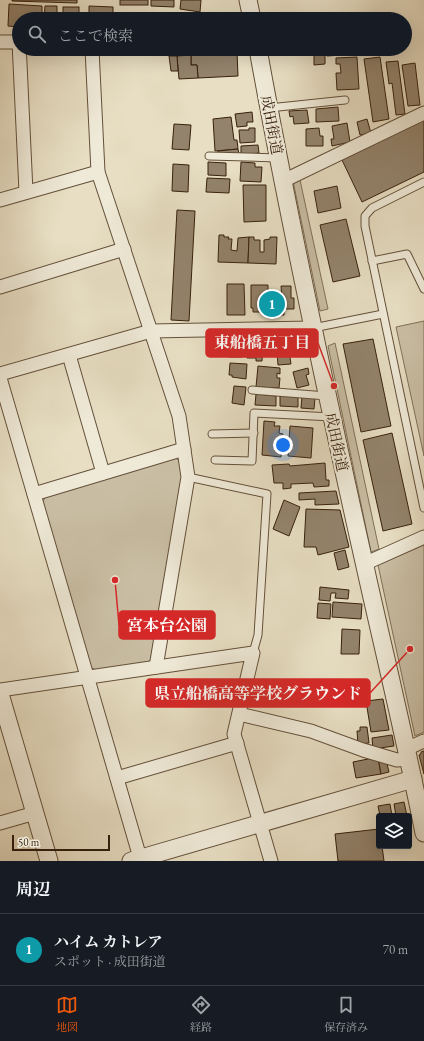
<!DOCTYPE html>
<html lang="ja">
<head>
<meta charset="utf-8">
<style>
	:root { --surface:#171b24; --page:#20242c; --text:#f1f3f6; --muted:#9ea1a6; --line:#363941; --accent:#ea580c }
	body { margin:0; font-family:"EB Garamond","Noto Serif JP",serif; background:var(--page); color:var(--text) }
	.controls { position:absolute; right:12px; bottom:12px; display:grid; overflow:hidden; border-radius:4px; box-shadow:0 4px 16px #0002 }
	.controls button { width:36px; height:36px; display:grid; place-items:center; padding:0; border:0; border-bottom:1px solid var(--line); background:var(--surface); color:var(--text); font:20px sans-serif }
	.scale { position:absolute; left:12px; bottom:10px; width:98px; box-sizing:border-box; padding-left:4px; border:2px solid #38210d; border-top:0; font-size:11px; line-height:14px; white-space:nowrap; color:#38210d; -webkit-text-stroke:3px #efead8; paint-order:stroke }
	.you { position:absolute; left:283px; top:445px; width:14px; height:14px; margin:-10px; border:3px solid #fff; border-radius:50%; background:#1a73e8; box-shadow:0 0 0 6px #1a73e833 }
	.badge { display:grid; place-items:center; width:26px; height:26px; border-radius:50%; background:var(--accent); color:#fff; font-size:13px; font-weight:700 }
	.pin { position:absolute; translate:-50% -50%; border:2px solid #fff; box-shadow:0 1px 4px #0006 }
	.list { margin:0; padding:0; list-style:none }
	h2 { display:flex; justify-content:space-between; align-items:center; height:52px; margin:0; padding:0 16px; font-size:17px }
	h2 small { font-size:13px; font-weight:400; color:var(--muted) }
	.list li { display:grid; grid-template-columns:26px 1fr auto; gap:12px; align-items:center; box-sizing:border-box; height:72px; padding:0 16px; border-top:1px solid var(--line) }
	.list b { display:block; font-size:15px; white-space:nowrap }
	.list p { margin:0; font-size:13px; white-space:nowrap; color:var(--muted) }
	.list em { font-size:13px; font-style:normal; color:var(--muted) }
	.icon { flex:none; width:22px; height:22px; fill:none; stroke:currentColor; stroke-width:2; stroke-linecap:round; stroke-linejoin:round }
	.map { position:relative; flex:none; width:424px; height:861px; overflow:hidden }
	.search { position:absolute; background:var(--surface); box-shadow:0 4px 16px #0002; left:12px; right:12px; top:12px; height:44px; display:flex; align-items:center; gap:10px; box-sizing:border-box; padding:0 14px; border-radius:22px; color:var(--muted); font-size:15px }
	.sheet { height:124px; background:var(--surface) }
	nav { display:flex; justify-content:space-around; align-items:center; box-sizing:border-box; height:56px; border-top:1px solid var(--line); background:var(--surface); font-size:11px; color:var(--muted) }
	nav a { display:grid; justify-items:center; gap:2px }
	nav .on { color:var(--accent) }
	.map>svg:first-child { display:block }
	.green { fill:#c9bea4; stroke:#807058 }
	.building { fill:#93836c; stroke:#38210d }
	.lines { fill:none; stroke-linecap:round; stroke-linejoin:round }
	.service-casing { stroke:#64503a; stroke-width:9 }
	.minor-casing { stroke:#64503a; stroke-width:15 }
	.tertiary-casing { stroke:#64503a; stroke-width:19 }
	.service { stroke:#efead8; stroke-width:7 }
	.minor { stroke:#efead8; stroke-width:13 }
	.tertiary { stroke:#efead8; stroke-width:17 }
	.labels { text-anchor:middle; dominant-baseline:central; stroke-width:4; stroke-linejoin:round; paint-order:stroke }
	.street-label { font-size:15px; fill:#38210d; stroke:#efead8 }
	.leader { fill:none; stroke:#d62828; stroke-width:1.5 }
	.callout-dot { fill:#d62828; stroke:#efead8; stroke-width:1.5 }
	.callout { fill:#d62828; stroke:#d62828; stroke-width:1.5 }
	.callout-label { font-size:16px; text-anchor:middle; font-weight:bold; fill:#fff }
</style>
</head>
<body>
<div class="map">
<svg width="424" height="861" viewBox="0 0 424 861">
	<rect width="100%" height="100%" fill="#e7dec3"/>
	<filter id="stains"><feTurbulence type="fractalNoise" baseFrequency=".005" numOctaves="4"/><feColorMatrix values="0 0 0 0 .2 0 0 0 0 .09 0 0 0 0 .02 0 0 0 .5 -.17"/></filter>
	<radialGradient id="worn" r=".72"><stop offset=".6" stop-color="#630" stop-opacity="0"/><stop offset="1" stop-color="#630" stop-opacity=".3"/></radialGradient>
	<g class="green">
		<path d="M 300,180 L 328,309 L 320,311 L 293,181 Z"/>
		<path d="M 424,321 L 424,456 L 396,327 Z"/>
		<path d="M 335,343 L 379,549 L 371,552 L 328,346 Z"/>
		<path d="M 175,457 L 179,461 L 182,475 L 153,658 L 148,663 L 96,670 L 90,667 L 43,502 L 45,497 Z"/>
		<path d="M 424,545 L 424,732 L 415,736 L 378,565 Z"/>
	</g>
	<g class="building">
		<path d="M 12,0 L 77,0 L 77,3 L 12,1 Z"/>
		<rect x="120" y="0" width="28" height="5"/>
		<path d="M 151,0 L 174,0 L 174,7 L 151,6 Z"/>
		<path d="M 181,0 L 201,0 L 200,12 L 180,9 Z"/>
		<path d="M 9,4 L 42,6 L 42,19 L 19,19 L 19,27 L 8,26 Z"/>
		<path d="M 45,6 L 57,6 L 57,19 L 44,19 Z"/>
		<path d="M 89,6 L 113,7 L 113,18 L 116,19 L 89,19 Z"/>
		<rect x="63" y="7" width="16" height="12"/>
		<rect x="164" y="14" width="14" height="5"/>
		<path d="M 184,14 L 200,15 L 200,19 L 184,19 Z"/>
		<path d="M 327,49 L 355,49 L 355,54 L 327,56 Z"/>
		<path d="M 237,52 L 238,76 L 198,78 L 197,65 L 191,65 L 191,55 Z"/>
		<path d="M 314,52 L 325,52 L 325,64 L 314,65 Z"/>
		<path d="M 191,55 L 191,65 L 197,65 L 198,78 L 179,79 L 177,56 Z"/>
		<path d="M 169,56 L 177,56 L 178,71 L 171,71 Z"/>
		<path d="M 357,57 L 359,89 L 337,90 L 336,73 L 341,73 L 340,64 L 336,64 L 336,58 Z"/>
		<path d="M 380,57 L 389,119 L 373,122 L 364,59 Z"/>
		<path d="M 398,61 L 405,114 L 396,115 L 392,83 L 389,84 L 386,62 Z"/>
		<path d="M 415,63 L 420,105 L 408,106 L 402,65 Z"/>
		<path d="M 338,107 L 339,121 L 316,122 L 316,109 Z"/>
		<path d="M 307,110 L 309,123 L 294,124 L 293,116 L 290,117 L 289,111 Z"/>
		<path d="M 252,112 L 253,122 L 247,122 L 247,126 L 237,127 L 235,114 Z"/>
		<path d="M 231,117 L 234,140 L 237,140 L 238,149 L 215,151 L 213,119 Z"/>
		<path d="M 367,119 L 371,133 L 360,135 L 357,122 Z"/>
		<path d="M 424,120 L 424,172 L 362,202 L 342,160 Z"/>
		<path d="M 347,123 L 350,142 L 332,146 L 331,139 L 334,139 L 332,126 Z"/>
		<path d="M 174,124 L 191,125 L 189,150 L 172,149 Z"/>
		<path d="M 249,128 L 255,128 L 255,142 L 240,143 L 239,130 L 249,130 Z"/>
		<path d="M 319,128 L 320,136 L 323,136 L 323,146 L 306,146 L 306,129 Z"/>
		<path d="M 258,145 L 259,153 L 241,155 L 241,146 Z"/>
		<path d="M 238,149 L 239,154 L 218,153 L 218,151 Z"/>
		<path d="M 208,162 L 226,163 L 226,176 L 208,175 Z"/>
		<path d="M 241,162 L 255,163 L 255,167 L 262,167 L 261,182 L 240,181 Z"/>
		<path d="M 173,164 L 189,165 L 188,192 L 172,191 Z"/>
		<path d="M 207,178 L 230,179 L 229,193 L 206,192 Z"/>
		<path d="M 243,185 L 266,185 L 266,221 L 244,222 Z"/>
		<path d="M 337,186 L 341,208 L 318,213 L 314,191 Z"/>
		<path d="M 177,210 L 195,211 L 189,321 L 171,320 Z"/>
		<path d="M 346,219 L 360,276 L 333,282 L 320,225 Z"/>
		<path d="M 219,235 L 224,235 L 224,237 L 229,237 L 228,239 L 232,239 L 231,250 L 237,251 L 238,238 L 249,237 L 248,263 L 218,262 Z"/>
		<path d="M 249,237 L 254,237 L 254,240 L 260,240 L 260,252 L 264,252 L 264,240 L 270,239 L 270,237 L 277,237 L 276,264 L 248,263 Z"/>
		<path d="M 227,284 L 244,284 L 245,315 L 227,315 Z"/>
		<path d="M 251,285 L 268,285 L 268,295 L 265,295 L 265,300 L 282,300 L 281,286 L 291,286 L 291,298 L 294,298 L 294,309 L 284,309 L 284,315 L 265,315 L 265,312 L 253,312 L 253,308 L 251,308 Z"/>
		<path d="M 230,338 L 243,339 L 242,357 L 229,357 Z"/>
		<path d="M 373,339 L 391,426 L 361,432 L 343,344 Z"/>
		<path d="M 251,343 L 263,343 L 262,361 L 256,361 L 256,358 L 247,358 L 247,347 L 250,347 Z"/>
		<path d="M 289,351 L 291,364 L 278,365 L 277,352 Z"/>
		<path d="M 230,363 L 247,364 L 246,379 L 232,377 L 232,375 L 229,375 Z"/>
		<path d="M 258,366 L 280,368 L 280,374 L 277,373 L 277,378 L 280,378 L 279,388 L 256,387 Z"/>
		<path d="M 308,368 L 309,374 L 306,375 L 309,385 L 297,388 L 293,372 Z"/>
		<path d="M 234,386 L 246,387 L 244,405 L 232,403 Z"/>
		<path d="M 256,394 L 276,396 L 276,406 L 255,405 Z"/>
		<path d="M 280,396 L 298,397 L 298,407 L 280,406 Z"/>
		<path d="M 302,396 L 315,398 L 314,409 L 301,408 Z"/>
		<path d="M 264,421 L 275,422 L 274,426 L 280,426 L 279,433 L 283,434 L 281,457 L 262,455 Z"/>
		<path d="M 290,426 L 313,428 L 311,458 L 288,456 Z"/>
		<path d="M 392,433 L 412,524 L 383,531 L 363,440 Z"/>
		<path d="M 325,463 L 326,480 L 329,480 L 329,486 L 314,487 L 313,483 L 291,484 L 291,488 L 283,489 L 283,483 L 274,483 L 272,465 L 289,464 L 290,466 Z"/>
		<path d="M 336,491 L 339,504 L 315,505 L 315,499 L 299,500 L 299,493 Z"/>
		<path d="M 284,500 L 300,507 L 289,536 L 273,529 Z"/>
		<path d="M 306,509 L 340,510 L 349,547 L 318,555 L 316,547 L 304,547 Z"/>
		<path d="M 345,550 L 349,567 L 338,570 L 334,553 Z"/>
		<path d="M 320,587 L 349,590 L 348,599 L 335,598 L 336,593 L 331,593 L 330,601 L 319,600 Z"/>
		<path d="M 333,602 L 362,604 L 361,619 L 332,617 Z"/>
		<path d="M 318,603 L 331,604 L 330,619 L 317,618 Z"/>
		<path d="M 342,629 L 360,630 L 359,654 L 341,654 Z"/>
		<path d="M 383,699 L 389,730 L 371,732 L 366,701 Z"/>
		<path d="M 360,727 L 367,727 L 369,743 L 358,744 L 357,731 L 360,731 Z"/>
		<path d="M 392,735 L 394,746 L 373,749 L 372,738 Z"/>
		<path d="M 424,751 L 424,774 L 419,755 L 421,754 L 421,752 Z"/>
		<path d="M 378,757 L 381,774 L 356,778 L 353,762 Z"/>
		<path d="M 378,757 L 386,760 L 389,772 L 381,774 Z"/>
		<path d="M 404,802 L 407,816 L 396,816 L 394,804 Z"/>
		<path d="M 390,804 L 392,816 L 380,816 L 378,806 Z"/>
		<path d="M 379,829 L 379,846 L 382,846 L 384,861 L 338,861 L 335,834 Z"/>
	</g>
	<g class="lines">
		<g class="service-casing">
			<g id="service">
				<path d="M 269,108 L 345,100"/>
				<path d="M 209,156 L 278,158"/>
				<path d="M 424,182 L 372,208 L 365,216 L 365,226 L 424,508"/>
				<path d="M 372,261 L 407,254 L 424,289"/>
				<path d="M 313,328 L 383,314"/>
				<path d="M 252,390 L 327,396"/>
				<path d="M 212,434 L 254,433"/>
				<path d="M 215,460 L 252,461 L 254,413 L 332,417"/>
				<path d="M 188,477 L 267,494 L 258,635 L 253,653"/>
			</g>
		</g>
		<g class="minor-casing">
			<g id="minor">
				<path d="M 0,42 L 19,42"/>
				<path d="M 19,42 L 26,192"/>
				<path d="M 92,49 L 98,172 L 179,416 L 188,477 L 156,667"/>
				<path d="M 283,181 L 424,113"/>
				<path d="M 0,200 L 98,172"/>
				<path d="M 0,287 L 124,249"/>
				<path d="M 69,355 L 103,473"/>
				<path d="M 0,374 L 151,331 L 313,328"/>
				<path d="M 0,378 L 141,861"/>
				<path d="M 34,494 L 184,449"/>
				<path d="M 364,564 L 424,537"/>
				<path d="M 0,690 L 253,653 L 234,734 L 271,861"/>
				<path d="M 239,714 L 311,731 L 363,750 L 397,760 L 408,759"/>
				<path d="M 406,749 L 424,741"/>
				<path d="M 117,778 L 237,743"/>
				<path d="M 0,823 L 35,813"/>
			</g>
		</g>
		<g class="tertiary-casing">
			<g id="tertiary">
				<path d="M 248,0 L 252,19"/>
				<path d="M 258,49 C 289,221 326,392 364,562 C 384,652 406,742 424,833"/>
				<path d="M 0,694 L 49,861"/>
				<path d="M 131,861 L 413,779"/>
			</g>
		</g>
		<use href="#service" class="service"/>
		<use href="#minor" class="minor"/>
		<use href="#tertiary" class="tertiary"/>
	</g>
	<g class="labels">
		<g class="street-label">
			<text transform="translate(272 125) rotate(79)">成田街道</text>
			<text transform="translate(337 442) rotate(78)">成田街道</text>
		</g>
	</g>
	<path class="leader" d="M334 386L318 343M115 580L119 625M410 649L370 693"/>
	<g class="callout-dot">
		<circle cx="334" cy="386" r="4"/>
		<circle cx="115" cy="580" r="4"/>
		<circle cx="410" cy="649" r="4"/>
	</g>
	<g class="callout">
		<rect x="206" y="329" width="112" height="28" rx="4"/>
		<rect x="119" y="611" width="96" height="28" rx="4"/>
		<rect x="146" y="679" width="224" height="28" rx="4"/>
	</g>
	<g class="callout-label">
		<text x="262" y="348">東船橋五丁目</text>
		<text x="167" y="631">宮本台公園</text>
		<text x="258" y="699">県立船橋高等学校グラウンド</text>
	</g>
	<rect width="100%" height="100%" filter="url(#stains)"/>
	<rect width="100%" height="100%" fill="url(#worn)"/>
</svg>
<div class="controls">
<button><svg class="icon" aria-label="layers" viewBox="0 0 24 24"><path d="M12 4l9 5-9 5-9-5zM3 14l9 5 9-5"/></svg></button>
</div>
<div class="scale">50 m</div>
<div class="you"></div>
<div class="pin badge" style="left:272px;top:304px;background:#0f9aa8">1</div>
<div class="search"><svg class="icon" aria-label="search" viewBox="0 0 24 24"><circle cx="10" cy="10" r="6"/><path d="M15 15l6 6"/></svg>ここで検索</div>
</div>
<section class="sheet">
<h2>周辺<small></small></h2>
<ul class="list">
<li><span class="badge" style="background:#0f9aa8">1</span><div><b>ハイム カトレア</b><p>スポット · 成田街道</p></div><em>70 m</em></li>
</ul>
</section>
<nav>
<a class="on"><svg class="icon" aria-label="map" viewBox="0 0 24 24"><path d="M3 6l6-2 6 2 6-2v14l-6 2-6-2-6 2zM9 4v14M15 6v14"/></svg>地図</a>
<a><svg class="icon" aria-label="directions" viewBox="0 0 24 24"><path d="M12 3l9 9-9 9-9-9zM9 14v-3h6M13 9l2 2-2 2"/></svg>経路</a>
<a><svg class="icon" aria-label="saved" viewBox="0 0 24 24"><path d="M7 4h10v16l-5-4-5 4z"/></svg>保存済み</a>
</nav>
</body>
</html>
